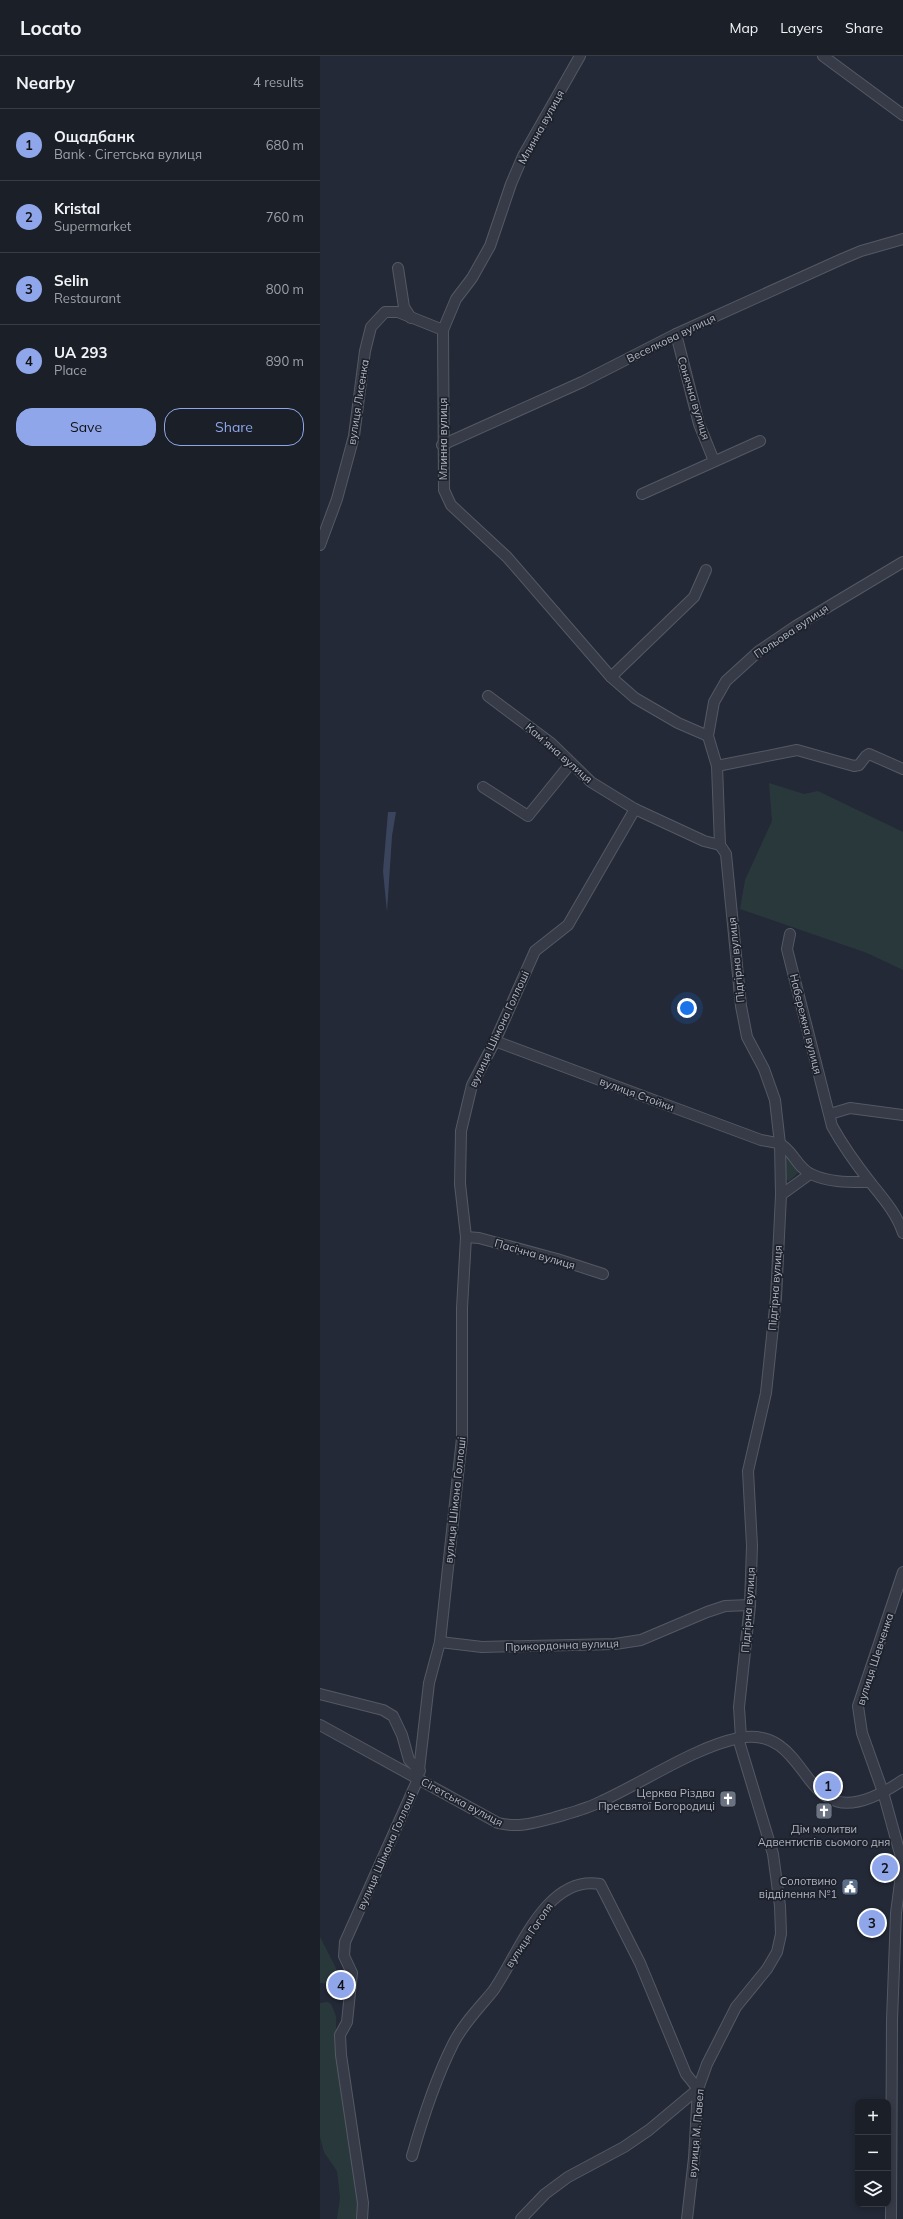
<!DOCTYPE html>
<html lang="en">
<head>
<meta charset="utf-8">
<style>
	:root { --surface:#1a1f28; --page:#232730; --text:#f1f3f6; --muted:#9fa2a8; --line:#383d45; --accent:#8fa7ea }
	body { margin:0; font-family:Mulish,sans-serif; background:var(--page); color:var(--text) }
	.controls { position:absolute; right:12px; bottom:12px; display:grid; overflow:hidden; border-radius:8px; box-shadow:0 2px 6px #0003 }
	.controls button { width:36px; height:36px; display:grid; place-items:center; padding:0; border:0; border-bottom:1px solid var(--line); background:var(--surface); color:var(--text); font:20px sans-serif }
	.you { position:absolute; left:367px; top:952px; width:14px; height:14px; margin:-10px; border:3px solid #fff; border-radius:50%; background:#1a73e8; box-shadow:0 0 0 6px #1a73e833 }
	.badge { display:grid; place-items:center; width:26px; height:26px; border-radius:50%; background:var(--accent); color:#111; font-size:13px; font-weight:700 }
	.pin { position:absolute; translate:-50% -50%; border:2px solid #fff; box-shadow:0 1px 4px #0006 }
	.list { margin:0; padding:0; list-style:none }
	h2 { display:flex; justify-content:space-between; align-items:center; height:52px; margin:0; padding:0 16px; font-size:17px }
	h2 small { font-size:13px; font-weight:400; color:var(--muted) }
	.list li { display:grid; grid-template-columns:26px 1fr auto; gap:12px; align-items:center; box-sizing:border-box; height:72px; padding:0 16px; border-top:1px solid var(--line) }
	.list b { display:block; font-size:15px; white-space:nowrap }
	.list p { margin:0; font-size:13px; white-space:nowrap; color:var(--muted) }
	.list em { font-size:13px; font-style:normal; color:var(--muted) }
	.actions { display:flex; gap:8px; padding:12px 16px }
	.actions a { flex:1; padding:9px 0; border:1px solid var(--accent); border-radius:16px; text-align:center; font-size:14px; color:var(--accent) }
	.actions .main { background:var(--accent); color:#111 }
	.icon { flex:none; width:22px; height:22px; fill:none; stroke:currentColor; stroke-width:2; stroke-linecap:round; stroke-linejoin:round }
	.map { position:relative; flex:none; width:583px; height:2163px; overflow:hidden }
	header { display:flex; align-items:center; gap:24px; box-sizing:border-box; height:56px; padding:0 20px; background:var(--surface); border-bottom:1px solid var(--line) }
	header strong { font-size:19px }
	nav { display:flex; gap:22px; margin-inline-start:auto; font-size:14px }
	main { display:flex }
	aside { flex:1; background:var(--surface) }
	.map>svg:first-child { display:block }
	.green { fill:#29393b }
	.water { fill:#3a455d }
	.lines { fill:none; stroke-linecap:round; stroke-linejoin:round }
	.minor-casing { stroke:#545964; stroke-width:12 }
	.minor { stroke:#373b47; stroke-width:10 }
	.labels { text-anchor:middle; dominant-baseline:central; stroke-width:3.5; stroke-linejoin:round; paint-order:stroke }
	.street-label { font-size:11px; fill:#b1b6c3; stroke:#1c212b }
	.poi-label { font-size:11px; fill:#b1b6c3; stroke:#1c212b; text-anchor:end }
</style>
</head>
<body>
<header>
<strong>Locato</strong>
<nav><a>Map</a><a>Layers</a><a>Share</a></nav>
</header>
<main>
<aside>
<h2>Nearby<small>4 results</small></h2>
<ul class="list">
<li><span class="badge">1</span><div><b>Ощадбанк</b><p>Bank · Сігетська вулиця</p></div><em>680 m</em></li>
<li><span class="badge">2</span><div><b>Kristal</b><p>Supermarket</p></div><em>760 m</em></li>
<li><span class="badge">3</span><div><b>Selin</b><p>Restaurant</p></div><em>800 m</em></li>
<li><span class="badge">4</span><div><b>UA 293</b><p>Place</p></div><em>890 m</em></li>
</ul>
<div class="actions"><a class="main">Save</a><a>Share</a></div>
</aside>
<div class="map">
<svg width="583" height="2163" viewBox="0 0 583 2163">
	<rect width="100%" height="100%" fill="#232936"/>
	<g class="green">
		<path d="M 449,727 L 484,738 L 498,735 L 583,776 L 583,914 L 547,897 L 420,853 L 425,824 L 452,765 Z"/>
		<path d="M 469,1101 L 478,1117 L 469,1125 L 466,1123 L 465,1103 Z"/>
		<path d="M 0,1881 L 16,1912 L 16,1924 L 11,1928 L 0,1927 Z"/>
		<path d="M 7,1946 L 11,1948 L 16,1960 L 16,1977 L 38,2145 L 38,2163 L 17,2163 L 20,2142 L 18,2123 L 17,2115 L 4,2096 L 0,2081 L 0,1947 Z"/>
	</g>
	<path class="water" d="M 68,756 L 76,756 L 72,780 L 67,856 L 63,815 Z"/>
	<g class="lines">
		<g class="minor-casing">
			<g id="minor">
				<path d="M 260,0 L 203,100 L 191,128 L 170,190 L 152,222 L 136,243 L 123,274 L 124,434 L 131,449 L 187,501 L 291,621 L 315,642 L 358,667 L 388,680"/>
				<path d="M 503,0 L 583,59"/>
				<path d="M 78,212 L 84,251 L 91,262"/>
				<path d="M 356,278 L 379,368 L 394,405"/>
				<path d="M 122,389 L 262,326 L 356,278 L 522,203 L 541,195 L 583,183"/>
				<path d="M 322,438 L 440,385"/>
				<path d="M 0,489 L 17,443 L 34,380 L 45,295 L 51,271 L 65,256 L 78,256 L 123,274"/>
				<path d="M 291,621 L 374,541 L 386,514"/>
				<path d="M 168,640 L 231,687 L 271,726 L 315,753 L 384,785 L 400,789"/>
				<path d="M 397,710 L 477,694 L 534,710 L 539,709 L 546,700 L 549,698 L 583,713"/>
				<path d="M 163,731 L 208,760 L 251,707"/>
				<path d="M 400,789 L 406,798 L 421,950 L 427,981 L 444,1013 L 455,1044 L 460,1088 L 461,1139 L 456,1242 L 446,1337 L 428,1415 L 432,1490 L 430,1549 L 419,1651 L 421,1682"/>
				<path d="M 400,789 L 397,710 L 388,680 L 394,646 L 406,625 L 439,595 L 476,570 L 583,506"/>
				<path d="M 470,878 L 467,893 L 512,1070 C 523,1090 536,1108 550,1126 C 563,1142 577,1158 583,1177"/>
				<path d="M 175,985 L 441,1084 C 447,1085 454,1086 460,1088 C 473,1094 477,1112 491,1118 C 509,1127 531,1126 550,1126"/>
				<path d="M 510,1058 L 530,1052 L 583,1059"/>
				<path d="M 461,1139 L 490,1118"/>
				<path d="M 146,1181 L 159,1182 L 237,1203 L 283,1218"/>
				<path d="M 120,1586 L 162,1591 L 295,1588 L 321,1584 L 387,1556 L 405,1550 L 430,1549"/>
				<path d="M 0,1638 L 63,1654 L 73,1660 L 82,1679 L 89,1704 L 100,1715"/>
				<path d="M 0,1669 L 178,1767 C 198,1772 214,1767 233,1762 C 250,1757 267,1753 282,1745 C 324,1726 375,1691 419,1682 C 500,1667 474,1798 583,1724"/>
				<path d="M 582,1805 L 563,1736 L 542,1677 L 538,1650 L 583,1516"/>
				<path d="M 92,2100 C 103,2061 115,2024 133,1988 C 143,1968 159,1952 173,1935 C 198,1900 225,1818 280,1828 L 320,1907 L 366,2018 L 378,2033 L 329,2074 L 304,2091 L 248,2121 L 225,2138 L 201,2163"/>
				<path d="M 42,2163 L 43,2147 L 21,1999 L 20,1979 L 27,1966 L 32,1917 L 24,1900 L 25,1886 L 98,1723 L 109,1627 L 120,1586 L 142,1382 L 142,1252 L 146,1181 L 140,1128 L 141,1075 L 152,1029 L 175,985 L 215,895 L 248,869 L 315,753"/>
				<path d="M 367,2163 L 374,2102 L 378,2033 L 387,2008 L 416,1951 L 447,1913 L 457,1896 L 461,1878 L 460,1850 L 453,1798 L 418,1682"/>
				<path d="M 571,2163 L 572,1964 L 576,1857 L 583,1804"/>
			</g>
		</g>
		<use href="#minor" class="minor"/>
	</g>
	<defs>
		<g id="church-square" transform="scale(0.9)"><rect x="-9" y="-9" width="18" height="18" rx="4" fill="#6b7280" stroke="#1c212b"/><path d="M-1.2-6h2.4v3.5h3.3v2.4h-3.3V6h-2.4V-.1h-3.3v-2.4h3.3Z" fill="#fff"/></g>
		<g id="civic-square" transform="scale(0.9)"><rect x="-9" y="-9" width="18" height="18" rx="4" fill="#5c6f8a" stroke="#1c212b"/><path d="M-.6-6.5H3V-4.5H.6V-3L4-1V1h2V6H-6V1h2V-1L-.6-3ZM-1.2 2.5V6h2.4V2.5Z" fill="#fff"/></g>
	</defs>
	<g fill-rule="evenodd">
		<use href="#church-square" x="408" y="1743"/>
		<use href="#church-square" x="504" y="1755"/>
		<use href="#civic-square" x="530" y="1831"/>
	</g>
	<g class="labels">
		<g class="street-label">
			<text transform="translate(221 71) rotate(-61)">Млинна вулиця</text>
			<text transform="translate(351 282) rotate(-26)">Веселкова вулиця</text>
			<text transform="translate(374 342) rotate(73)">Сонячна вулиця</text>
			<text transform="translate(38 346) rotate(-81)">вулиця Лисенка</text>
			<text transform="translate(123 383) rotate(-90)">Млинна вулиця</text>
			<text transform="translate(471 575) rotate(-34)">Польова вулиця</text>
			<text transform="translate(239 697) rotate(41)">Камʼяна вулиця</text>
			<text transform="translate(416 904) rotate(-96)">Підгірна вулиця</text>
			<text transform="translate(486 968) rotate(76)">Набережна вулиця</text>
			<text transform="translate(179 973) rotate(-65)">вулиця Шімона Голлоші</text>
			<text transform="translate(317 1038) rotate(20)">вулиця Стойки</text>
			<text transform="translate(215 1198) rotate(16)">Пасічна вулиця</text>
			<text transform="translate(455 1232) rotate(-86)">Підгірна вулиця</text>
			<text transform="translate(135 1444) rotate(-84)">вулиця Шімона Голлоші</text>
			<text transform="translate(428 1554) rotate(-86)">Підгірна вулиця</text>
			<text transform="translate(242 1589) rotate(-2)">Прикордонна вулиця</text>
			<text transform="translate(555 1603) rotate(-72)">вулиця Шевченка</text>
			<text transform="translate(142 1746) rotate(28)">Сігетська вулиця</text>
			<text transform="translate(66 1795) rotate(-66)">вулиця Шімона Голлоші</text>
			<text transform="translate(209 1879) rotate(-56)">вулиця Гоголя</text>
			<text transform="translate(376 2077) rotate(-85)">вулиця М. Павел</text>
		</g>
		<g class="poi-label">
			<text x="395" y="1737">Церква Різдва<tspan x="395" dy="13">Пресвятої Богородиці</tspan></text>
			<text x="504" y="1773" text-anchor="middle">Дім молитви<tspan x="504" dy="13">Адвентистів сьомого дня</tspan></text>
			<text x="517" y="1825">Солотвино<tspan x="517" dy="13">відділення №1</tspan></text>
		</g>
	</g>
</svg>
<div class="controls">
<button>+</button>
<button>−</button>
<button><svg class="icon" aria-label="layers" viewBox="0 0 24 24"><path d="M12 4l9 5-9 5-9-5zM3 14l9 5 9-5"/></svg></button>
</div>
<div class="you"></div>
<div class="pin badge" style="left:508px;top:1730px">1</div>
<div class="pin badge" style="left:565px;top:1812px">2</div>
<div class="pin badge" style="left:552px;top:1867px">3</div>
<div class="pin badge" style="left:21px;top:1929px">4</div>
</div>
</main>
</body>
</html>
